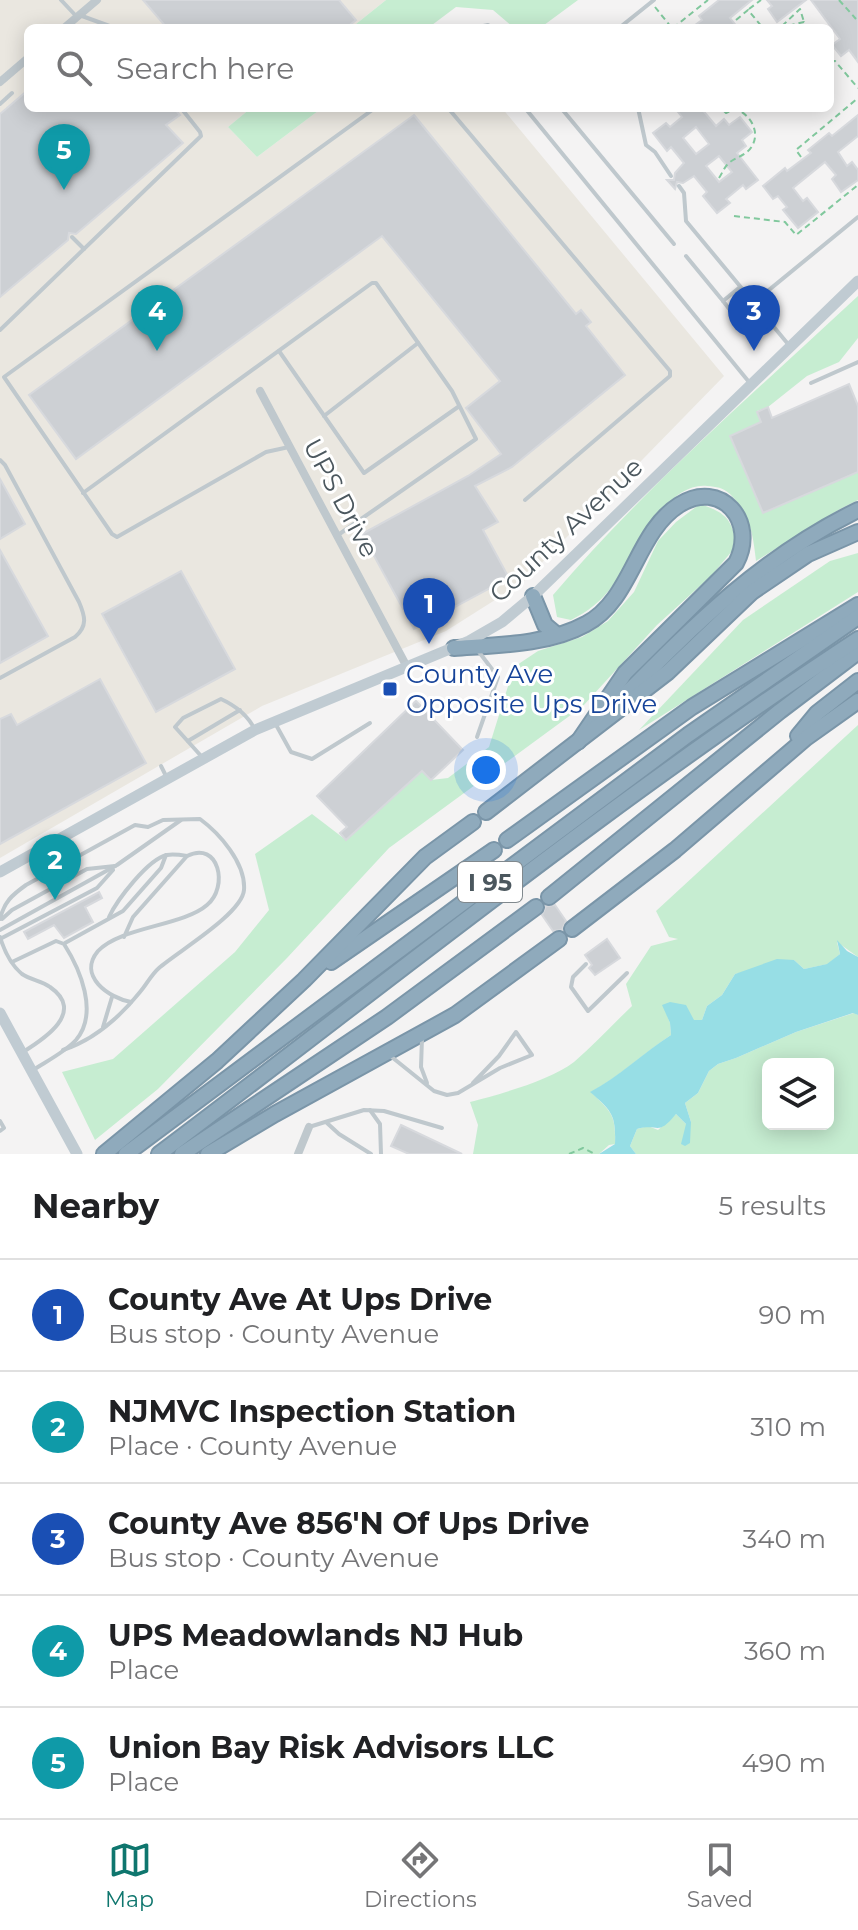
<!DOCTYPE html>
<html lang="en">
<head>
<meta charset="utf-8">
<style>
	:root { --surface:#fff; --page:#f6f6f6; --text:#202124; --muted:#757577; --line:#e0e0e0; --accent:#0f766e }
	body { margin:0; font-family:Montserrat,sans-serif; background:var(--page); color:var(--text) }
	.controls { position:absolute; right:24px; bottom:24px; display:grid; overflow:hidden; border-radius:12px; box-shadow:0 4px 20px #0003 }
	.controls button { width:72px; height:72px; display:grid; place-items:center; padding:0; border:0; border-bottom:2px solid var(--line); background:var(--surface); color:var(--text); font:40px sans-serif }
	.you { position:absolute; left:486px; top:770px; width:28px; height:28px; margin:-20px; border:6px solid #fff; border-radius:50%; background:#1a73e8; box-shadow:0 0 0 12px #1a73e833 }
	.badge { display:grid; place-items:center; width:52px; height:52px; border-radius:50%; background:var(--accent); color:#fff; font-size:26px; font-weight:700 }
	.pin { position:absolute; translate:-50% -66px; filter:drop-shadow(0 2px 4px #0008) }
	.pin::after { content:''; position:absolute; top:42px; width:28px; height:24px; background:inherit; clip-path:polygon(0 0,100% 0,50% 100%) }
	.list { margin:0; padding:0; list-style:none }
	h2 { display:flex; justify-content:space-between; align-items:center; height:104px; margin:0; padding:0 32px; font-size:34px }
	h2 small { font-size:26px; font-weight:400; color:var(--muted) }
	.list li { display:grid; grid-template-columns:52px 1fr auto; gap:24px; align-items:center; box-sizing:border-box; height:112px; padding:0 32px; border-top:2px solid var(--line) }
	.list b { display:block; font-size:30px; white-space:nowrap }
	.list p { margin:0; font-size:26px; white-space:nowrap; color:var(--muted) }
	.list em { font-size:26px; font-style:normal; color:var(--muted) }
	.icon { flex:none; width:44px; height:44px; fill:none; stroke:currentColor; stroke-width:2; stroke-linecap:round; stroke-linejoin:round }
	.map { position:relative; flex:none; width:858px; height:1154px; overflow:hidden }
	.search { position:absolute; background:var(--surface); box-shadow:0 4px 20px #0003; left:24px; right:24px; top:24px; height:88px; display:flex; align-items:center; gap:20px; box-sizing:border-box; padding:0 28px; border-radius:12px; color:var(--muted); font-size:30px }
	.sheet { height:664px; background:var(--surface) }
	nav { display:flex; justify-content:space-around; align-items:center; box-sizing:border-box; height:112px; border-top:2px solid var(--line); background:var(--surface); font-size:22px; color:var(--muted) }
	nav a { display:grid; justify-items:center; gap:4px }
	nav .on { color:var(--accent) }
	.map>svg:first-child { display:block }
	.commercial { fill:#eae7e0 }
	.green { fill:#c6edd1; fill-rule:evenodd }
	.water { fill:#97dee5 }
	.building { fill:#cdd0d4; stroke:#d7d9dd; stroke-width:2; fill-rule:evenodd }
	.lines { fill:none; stroke-linecap:round; stroke-linejoin:round }
	.motorway-casing { stroke:#7a95a8; stroke-width:18 }
	.path { stroke:#81c89d; stroke-width:2; stroke-dasharray:6 4; stroke-linecap:butt }
	.service { stroke:#bfc8cd; stroke-width:4 }
	.minor { stroke:#bfc8cd; stroke-width:8 }
	.secondary { stroke:#c0cbd2; stroke-width:11 }
	.motorway { stroke:#8faabc; stroke-width:14 }
	.transit-dot { fill:#1a4fb4; stroke:#fff; stroke-width:3 }
	.labels { text-anchor:middle; dominant-baseline:central; stroke-width:6; stroke-linejoin:round; paint-order:stroke }
	.shield { fill:#fff; stroke:#81898e; stroke-width:2 }
	.shield-label { font-size:24px; font-weight:bold; fill:#4b575e }
	.street-label { font-size:26px; fill:#4b575e; stroke:#fff }
	.transit-label { font-size:26px; fill:#164399; stroke:#fff; text-anchor:start }
</style>
</head>
<body>
<div class="map">
<svg width="858" height="1154" viewBox="0 0 858 1154">
	<rect width="100%" height="100%" fill="#f4f3f3"/>
	<path class="commercial" d="M 0,0 L 386,0 L 351,28 L 28,28 L 28,108 L 251,108 L 228,127 L 257,157 L 322,108 L 502,108 L 724,376 L 522,583 L 446,631 L 262,706 L 0,858 Z"/>
	<g class="green">
		<path d="M 386,0 L 578,0 L 540,28 L 514,28 L 493,10 L 456,7 L 428,28 L 351,28 Z"/>
		<path d="M 251,108 L 322,108 L 257,157 L 228,127 Z"/>
		<path d="M 858,296 L 858,338 L 839,362 L 807,376 L 768,407 L 757,411 L 761,422 L 730,436 L 763,513 L 858,472 L 858,500 L 840,509 L 756,561 C 753,534 750,514 730,494 C 722,487 717,487 707,486 C 664,482 634,556 613,585 C 602,601 587,612 571,620 L 557,617 L 553,595 C 645,487 754,393 858,296 Z"/>
		<path d="M 700,504 C 726,513 731,518 737,545 L 712,575 L 657,625 L 583,706 L 389,848 L 287,958 L 158,1089 L 95,1140 L 62,1072 L 113,1059 L 235,952 L 269,910 L 255,854 L 312,814 L 346,840 L 422,771 L 431,780 L 448,778 L 489,747 L 514,667 L 538,651 L 582,637 L 608,621 L 634,592 L 658,541 L 676,522 Z"/>
		<path d="M 858,553 L 858,592 L 639,730 L 743,620 L 830,561 Z"/>
		<path d="M 858,725 L 858,957 L 837,942 L 840,954 L 828,964 L 804,969 L 794,960 L 735,974 L 722,995 L 707,1006 L 702,1020 L 694,1021 L 663,1005 L 670,1023 L 671,1035 C 644,1053 620,1076 591,1092 C 611,1112 616,1114 615,1144 L 609,1145 L 599,1154 L 473,1154 L 478,1125 L 470,1102 C 498,1095 551,1080 574,1062 C 594,1045 613,1024 632,1006 L 626,984 L 651,946 L 678,939 L 669,937 L 656,911 Z"/>
		<path d="M 854,1013 L 858,1015 L 858,1154 L 636,1154 L 630,1146 L 637,1129 L 648,1126 L 658,1130 L 676,1114 L 686,1124 L 691,1122 L 685,1103 L 698,1093 L 709,1071 L 718,1064 L 736,1058 L 796,1032 ZM 768,1064 L 828,1064 L 828,1124 L 768,1124 Z"/>
	</g>
	<path class="water" d="M 837,940 L 847,951 L 858,957 L 858,1015 L 853,1013 L 796,1032 L 736,1058 L 718,1064 L 709,1071 L 698,1093 L 685,1103 L 691,1122 L 690,1143 L 685,1146 L 681,1144 L 686,1124 L 676,1114 C 657,1137 660,1123 637,1129 L 630,1146 L 636,1154 L 599,1154 L 615,1144 C 616,1115 612,1111 590,1092 C 620,1076 643,1053 671,1035 L 670,1023 L 662,1005 L 670,1002 L 686,1005 L 694,1020 L 702,1020 L 707,1006 L 722,995 L 735,974 L 777,959 L 794,960 L 804,969 L 827,964 L 840,954 Z"/>
	<g class="building">
		<path d="M 143,0 L 339,0 L 356,20 L 346,28 L 167,28 Z"/>
		<path d="M 719,0 L 752,0 L 730,18 L 738,28 L 691,28 L 702,20 L 699,16 Z"/>
		<path d="M 767,0 L 806,0 L 777,22 L 768,9 L 772,6 Z"/>
		<path d="M 811,0 L 858,0 L 858,62 L 849,50 L 841,56 L 832,45 L 840,39 Z"/>
		<path d="M 28,90 L 28,108 L 174,108 L 180,115 L 166,125 L 183,143 L 76,234 L 69,233 L 68,240 L 0,297 L 0,114 Z"/>
		<path d="M 675,108 L 701,108 L 716,126 L 724,119 L 729,125 L 740,117 L 752,132 L 742,140 L 746,146 L 737,153 L 758,180 L 746,189 L 743,185 L 726,199 L 730,203 L 717,213 L 703,196 L 707,192 L 694,176 L 683,183 L 677,182 L 675,189 L 667,180 L 674,180 L 675,173 L 684,163 L 671,147 L 667,151 L 653,133 L 666,123 L 670,127 L 682,117 ZM 696,127 L 709,144 L 696,154 L 683,138 ZM 719,156 L 732,172 L 719,182 L 706,166 Z"/>
		<path d="M 414,115 L 576,314 L 581,310 L 591,322 L 586,326 L 625,375 L 512,467 L 475,486 L 498,522 L 483,530 L 509,578 L 414,629 L 362,534 L 468,476 L 501,454 L 466,408 L 500,381 L 382,236 L 76,459 L 29,395 Z"/>
		<path d="M 858,115 L 858,136 L 838,152 L 847,166 L 852,162 L 858,170 L 858,180 L 841,192 L 832,179 L 836,175 L 825,162 L 793,188 L 803,201 L 807,198 L 818,212 L 798,228 L 783,210 L 787,207 L 778,196 L 773,199 L 763,186 L 785,168 L 787,171 L 811,153 L 808,150 L 829,133 L 832,136 Z"/>
		<path d="M 849,384 L 858,406 L 858,472 L 763,513 L 730,436 L 761,422 L 757,412 L 768,407 L 772,418 Z"/>
		<path d="M 0,479 L 25,524 L 0,539 Z"/>
		<path d="M 0,550 L 48,636 L 0,663 Z"/>
		<path d="M 181,571 L 235,669 L 156,712 L 102,614 Z"/>
		<path d="M 100,679 L 146,763 L 0,844 L 0,719 L 11,714 L 17,725 Z"/>
		<path d="M 416,701 L 463,750 L 431,780 L 422,771 L 346,840 L 340,833 L 347,827 L 317,796 Z"/>
		<path d="M 99,892 L 102,898 L 85,907 L 93,922 L 64,938 L 54,925 L 28,939 L 24,932 Z"/>
		<path d="M 555,905 L 566,921 L 562,930 L 553,931 L 542,915 L 546,906 Z"/>
		<path d="M 607,939 L 620,958 L 595,975 L 589,968 L 592,965 L 585,955 Z"/>
		<path d="M 401,1125 L 462,1154 L 409,1154 L 391,1146 Z"/>
	</g>
	<g class="lines">
		<g class="motorway-casing">
			<g id="motorway">
				<path d="M 533,596 L 545,625 L 557,635"/>
				<path d="M 454,648 C 497,645 548,645 586,624 C 632,600 636,532 679,505 C 721,478 758,522 736,563 L 625,673 L 578,742"/>
				<path d="M 621,699 C 695,624 762,557 858,510"/>
				<path d="M 798,736 L 817,713 L 858,681"/>
				<path d="M 486,812 L 668,672 L 752,592 L 808,554 L 858,532"/>
				<path d="M 507,840 L 692,707 L 858,605"/>
				<path d="M 549,897 L 780,711 L 858,652"/>
				<path d="M 572,929 L 675,850 L 806,738 L 858,701"/>
				<path d="M 331,962 L 494,850"/>
				<path d="M 104,1154 L 217,1061 L 304,980 L 425,857 L 473,822"/>
				<path d="M 126,1154 L 688,735 L 858,617"/>
				<path d="M 159,1154 C 390,980 616,797 858,639"/>
				<path d="M 182,1154 L 387,1017 L 536,907"/>
				<path d="M 208,1154 L 275,1114 L 455,1015 L 559,939"/>
			</g>
		</g>
		<g class="path">
			<path d="M 839,0 L 856,19"/>
			<path d="M 655,7 L 671,27"/>
			<path d="M 749,9 L 761,0"/>
			<path d="M 736,20 L 748,10 L 763,28"/>
			<path d="M 782,26 L 800,9 L 804,22"/>
			<path d="M 673,28 L 708,0"/>
			<path d="M 779,28 L 804,22 L 809,28"/>
			<path d="M 830,61 L 835,61 L 858,88"/>
			<path d="M 801,157 L 796,150 L 858,98"/>
			<path d="M 719,178 C 723,172 724,167 730,162 C 737,157 748,154 752,146 C 761,131 749,113 735,109 L 726,113 L 721,108"/>
			<path d="M 734,216 L 785,222 L 796,235 L 858,185"/>
			<path d="M 569,1154 L 583,1148 L 595,1154"/>
		</g>
		<g class="service">
			<path d="M 61,0 L 77,17"/>
			<path d="M 82,16 L 115,28"/>
			<path d="M 474,28 L 488,25 L 491,28"/>
			<path d="M 619,28 L 654,0"/>
			<path d="M 0,104 L 12,93"/>
			<path d="M 448,108 L 670,371 L 670,376 L 525,500"/>
			<path d="M 525,108 L 749,382"/>
			<path d="M 561,108 L 674,244"/>
			<path d="M 638,108 L 646,145 L 655,152 L 671,176"/>
			<path d="M 679,186 L 684,193 L 686,221 L 788,344"/>
			<path d="M 72,237 L 84,249"/>
			<path d="M 686,256 L 723,301"/>
			<path d="M 740,287 L 723,301 L 756,343"/>
			<path d="M 753,303 L 858,217"/>
			<path d="M 0,330 L 201,136 L 200,132 L 181,108"/>
			<path d="M 279,351 L 364,473 L 458,407"/>
			<path d="M 811,383 L 858,362"/>
			<path d="M 324,416 L 418,343"/>
			<path d="M 289,447 L 266,452 L 117,537 L 112,534 L 4,377 L 375,108"/>
			<path d="M 0,460 L 5,465 L 79,602 C 85,616 88,626 75,637 L 0,678"/>
			<path d="M 83,493 L 372,283 L 376,283 L 452,391 L 476,439 L 338,535"/>
			<path d="M 275,723 L 291,752 L 312,759 L 370,723"/>
			<path d="M 477,737 L 498,677 L 479,652"/>
			<path d="M 188,741 L 240,710"/>
			<path d="M 202,757 L 175,727 L 183,718 L 221,699 C 236,706 248,715 255,730"/>
			<path d="M 161,766 L 167,778"/>
			<path d="M 109,917 C 117,900 148,859 167,855 C 172,854 181,855 187,856"/>
			<path d="M 0,919 C 4,902 12,895 26,885 L 135,825 L 148,827 L 163,820 L 200,819 C 219,833 246,863 244,890 C 242,914 177,952 159,968 C 151,975 147,984 140,992 C 119,1018 94,1040 63,1050"/>
			<path d="M 2,919 L 12,910 L 87,869 L 115,866"/>
			<path d="M 0,930 L 117,865 L 181,820"/>
			<path d="M 0,937 C 4,950 11,965 22,974 C 31,980 42,981 50,987 C 86,1012 44,1039 23,1052"/>
			<path d="M 124,937 L 133,917 L 187,856 C 219,840 229,887 207,905 C 183,926 120,927 98,951 C 77,976 109,998 131,1002"/>
			<path d="M 0,939 L 97,888 L 113,870"/>
			<path d="M 65,943 L 123,911 L 161,868 L 166,855"/>
			<path d="M 12,962 L 56,941 L 64,944 C 80,969 99,1013 76,1040 C 65,1052 47,1061 33,1070"/>
			<path d="M 586,964 L 573,977 L 571,987 L 588,1011 L 627,973"/>
			<path d="M 103,1027 L 112,997"/>
			<path d="M 422,1038 L 421,1067 L 427,1083"/>
			<path d="M 388,1054 L 434,1091 L 447,1095 L 458,1093 L 500,1068 L 532,1055 L 516,1032 L 499,1056 L 473,1083"/>
			<path d="M 370,1110 L 380,1124 L 381,1154"/>
			<path d="M 0,1121 L 4,1128 L 0,1131"/>
			<path d="M 327,1123 L 339,1134 L 371,1154"/>
			<path d="M 309,1127 L 364,1110 L 384,1111 L 442,1128"/>
		</g>
		<g class="minor">
			<path d="M 64,28 L 97,0"/>
			<path d="M 0,82 L 28,58"/>
			<path d="M 260,391 L 407,667"/>
			<path d="M 298,1154 L 309,1127"/>
		</g>
		<g class="secondary">
			<path d="M 0,872 L 255,730 L 469,641 L 502,622 L 533,596 L 858,281"/>
			<path d="M 0,1013 L 77,1154"/>
		</g>
		<use href="#motorway" class="motorway"/>
	</g>
	<rect class="transit-dot" x="382" y="681" width="16" height="16" rx="4"/>
	<g class="labels">
		<rect class="shield" x="458" y="862" width="64" height="40" rx="6"/>
		<g class="shield-label">
			<text x="490" y="882">I 95</text>
		</g>
		<g class="street-label">
			<text transform="translate(341 498) rotate(62)">UPS Drive</text>
			<text transform="translate(566 530) rotate(-43)">County Avenue</text>
		</g>
		<g class="transit-label">
			<text x="406" y="674">County Ave<tspan x="406" dy="30">Opposite Ups Drive</tspan></text>
		</g>
	</g>
</svg>
<div class="controls">
<button><svg class="icon" aria-label="layers" viewBox="0 0 24 24"><path d="M12 4l9 5-9 5-9-5zM3 14l9 5 9-5"/></svg></button>
</div>
<div class="you"></div>
<div class="pin badge" style="left:429px;top:644px;background:#1a4fb4">1</div>
<div class="pin badge" style="left:55px;top:900px;background:#0f9aa8">2</div>
<div class="pin badge" style="left:754px;top:351px;background:#1a4fb4">3</div>
<div class="pin badge" style="left:157px;top:351px;background:#0f9aa8">4</div>
<div class="pin badge" style="left:64px;top:190px;background:#0f9aa8">5</div>
<div class="search"><svg class="icon" aria-label="search" viewBox="0 0 24 24"><circle cx="10" cy="10" r="6"/><path d="M15 15l6 6"/></svg>Search here</div>
</div>
<section class="sheet">
<h2>Nearby<small>5 results</small></h2>
<ul class="list">
<li><span class="badge" style="background:#1a4fb4">1</span><div><b>County Ave At Ups Drive</b><p>Bus stop · County Avenue</p></div><em>90 m</em></li>
<li><span class="badge" style="background:#0f9aa8">2</span><div><b>NJMVC Inspection Station</b><p>Place · County Avenue</p></div><em>310 m</em></li>
<li><span class="badge" style="background:#1a4fb4">3</span><div><b>County Ave 856'N Of Ups Drive</b><p>Bus stop · County Avenue</p></div><em>340 m</em></li>
<li><span class="badge" style="background:#0f9aa8">4</span><div><b>UPS Meadowlands NJ Hub</b><p>Place</p></div><em>360 m</em></li>
<li><span class="badge" style="background:#0f9aa8">5</span><div><b>Union Bay Risk Advisors LLC</b><p>Place</p></div><em>490 m</em></li>
</ul>
</section>
<nav>
<a class="on"><svg class="icon" aria-label="map" viewBox="0 0 24 24"><path d="M3 6l6-2 6 2 6-2v14l-6 2-6-2-6 2zM9 4v14M15 6v14"/></svg>Map</a>
<a><svg class="icon" aria-label="directions" viewBox="0 0 24 24"><path d="M12 3l9 9-9 9-9-9zM9 14v-3h6M13 9l2 2-2 2"/></svg>Directions</a>
<a><svg class="icon" aria-label="saved" viewBox="0 0 24 24"><path d="M7 4h10v16l-5-4-5 4z"/></svg>Saved</a>
</nav>
</body>
</html>
